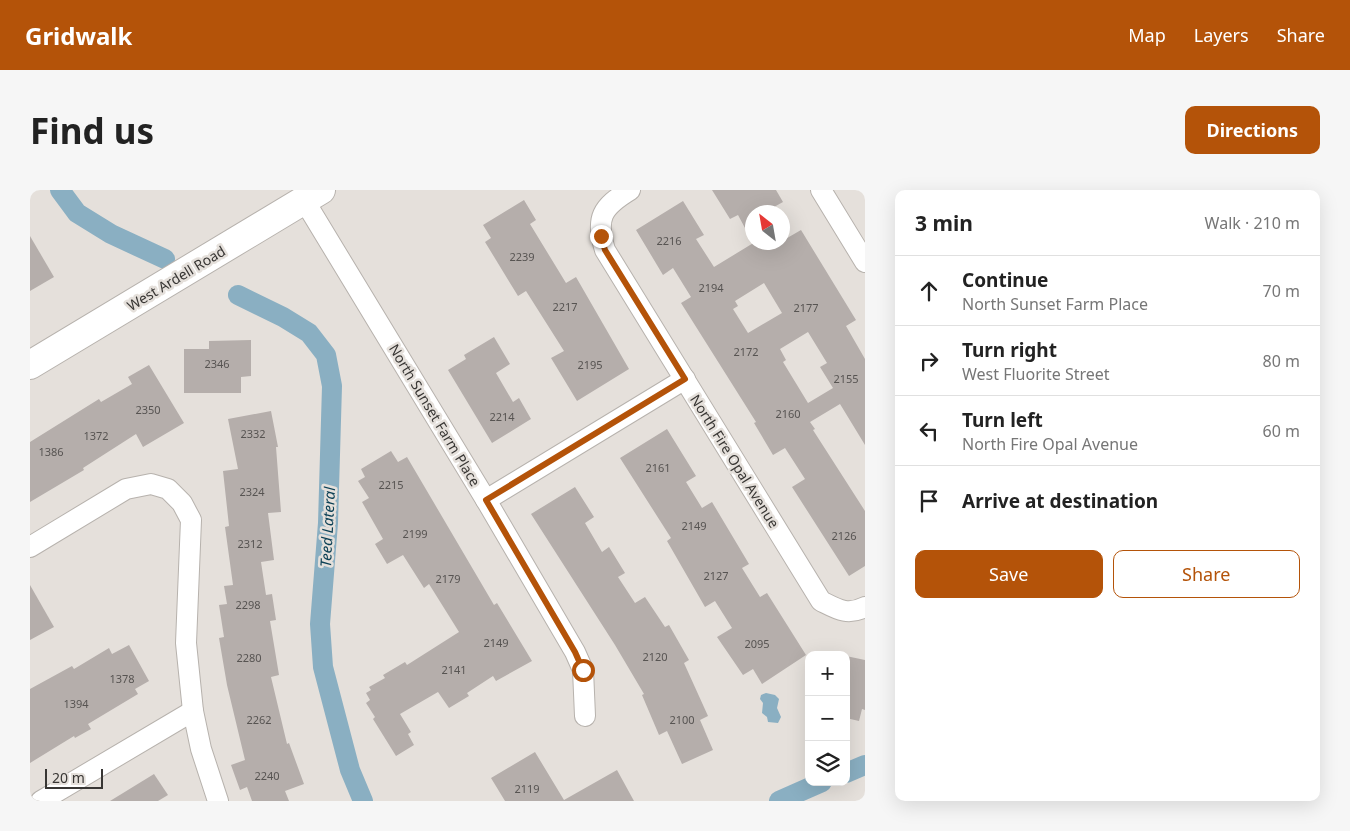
<!DOCTYPE html>
<html lang="en">
<head>
<meta charset="utf-8">
<style>
	:root { --surface:#fff; --page:#f6f6f6; --text:#222; --muted:#767676; --line:#e0e0e0; --accent:#b45309 }
	body { margin:0; font-family:"Noto Sans",sans-serif; background:var(--page); color:var(--text) }
	.controls { position:absolute; right:15px; bottom:15px; display:grid; overflow:hidden; border-radius:10px; box-shadow:0 5px 20px #0002 }
	.controls button { width:45px; height:45px; display:grid; place-items:center; padding:0; border:0; border-bottom:1px solid var(--line); background:var(--surface); color:var(--text); font:25px sans-serif }
	.compass { position:absolute; left:715px; top:15px; width:45px; height:45px; border-radius:50%; background:var(--surface); box-shadow:0 5px 20px #0002; rotate:329deg }
	.scale { position:absolute; left:15px; bottom:12px; width:58px; box-sizing:border-box; padding-left:5px; border:2px solid #383634; border-top:0; font-size:14px; line-height:18px; white-space:nowrap; color:#383634; -webkit-text-stroke:4px #e5e0db; paint-order:stroke }
	.stop { position:absolute; width:15px; height:15px; margin:-11px; border:4px solid #b45309; border-radius:50%; background:#fff }
	.stop.end { background:#b45309; border-color:#fff; box-shadow:0 1px 5px #0008 }
	.list { margin:0; padding:0; list-style:none }
	h2 { display:flex; justify-content:space-between; align-items:center; height:65px; margin:0; padding:0 20px; font-size:21px }
	h2 small { font-size:16px; font-weight:400; color:var(--muted) }
	.list li { display:grid; grid-template-columns:32px 1fr auto; gap:15px; align-items:center; box-sizing:border-box; height:70px; padding:0 20px; border-top:1px solid var(--line) }
	.list b { display:block; font-size:19px; white-space:nowrap }
	.list p { margin:0; font-size:16px; white-space:nowrap; color:var(--muted) }
	.list em { font-size:16px; font-style:normal; color:var(--muted) }
	.actions { display:flex; gap:10px; padding:15px 20px }
	.actions a { flex:1; padding:11px 0; border:1px solid var(--accent); border-radius:10px; text-align:center; font-size:18px; color:var(--accent) }
	.actions .main { background:var(--accent); color:#fff }
	.icon { flex:none; width:28px; height:28px; fill:none; stroke:currentColor; stroke-width:2; stroke-linecap:round; stroke-linejoin:round }
	.map { position:relative; flex:none; width:835px; height:611px; overflow:hidden; border-radius:10px }
	header { display:flex; align-items:center; gap:30px; box-sizing:border-box; height:70px; padding:0 25px; background:var(--accent); color:#fff }
	header strong { font-size:24px }
	nav { display:flex; gap:28px; margin-inline-start:auto; font-size:18px }
	.intro { display:flex; align-items:center; justify-content:space-between; box-sizing:border-box; height:120px; padding:0 30px }
	h1 { margin:0; font-size:35px }
	.button { padding:12px 22px; border-radius:10px; background:var(--accent); color:#fff; font-size:18px; font-weight:700 }
	main { display:flex; gap:30px; padding:0 30px }
	aside { flex:1; background:var(--surface); border-radius:10px; box-shadow:0 5px 20px #0002 }
	.map>svg:first-child { display:block }
	.water { fill:#8aafc2 }
	.lines { fill:none; stroke-linecap:round; stroke-linejoin:round }
	.canal { stroke:#8aafc2; stroke-width:20 }
	.building { fill:#b5aeab; fill-rule:evenodd }
	.street-casing { stroke:#b7b2ad; stroke-width:22 }
	.secondary-casing { stroke:#b7b2ad; stroke-width:30 }
	.street { stroke:#fff; stroke-width:20 }
	.secondary { stroke:#fff; stroke-width:28 }
	.route { stroke:#b45309; stroke-width:6 }
	.labels { text-anchor:middle; dominant-baseline:central; stroke-width:5; stroke-linejoin:round; paint-order:stroke }
	.number-label { font-size:11px; fill:#575452 }
	.street-label { font-size:14px; fill:#383634; stroke:#e5e0db }
	.water-label { font-size:15px; font-style:italic; fill:#0c4055; stroke:#e5e0db }
</style>
</head>
<body>
<header>
<strong>Gridwalk</strong>
<nav><a>Map</a><a>Layers</a><a>Share</a></nav>
</header>
<div class="intro"><h1>Find us</h1><a class="button">Directions</a></div>
<main>
<div class="map">
<svg width="835" height="611" viewBox="0 0 835 611">
	<rect width="100%" height="100%" fill="#e5e0db"/>
	<path class="water" d="M 736,503 L 745,505 L 749,509 L 747,518 L 751,527 L 748,533 L 738,532 L 737,527 L 732,523 L 733,513 L 730,509 L 731,505 Z"/>
	<g class="lines">
		<g class="canal">
			<path d="M 30,0 L 47,23 L 81,44 L 135,69"/>
			<path d="M 208,105 L 253,127 L 279,143 L 296,165 L 302,196 L 298,333 L 290,434 L 293,477 L 320,580 L 333,611"/>
			<path d="M 816,583 L 835,575"/>
			<path d="M 749,611 L 792,592"/>
		</g>
	</g>
	<g class="building">
		<path d="M 682,0 L 746,0 L 753,12 L 744,17 L 747,22 L 722,22 L 722,51 L 708,25 L 700,29 Z"/>
		<path d="M 494,10 L 506,30 L 500,34 L 536,93 L 546,87 L 599,179 L 547,211 L 521,168 L 534,161 L 496,101 L 488,106 L 455,52 L 461,48 L 453,35 Z"/>
		<path d="M 653,11 L 674,45 L 666,49 L 684,77 L 725,52 L 752,52 L 752,51 L 771,40 L 826,130 L 816,136 L 835,169 L 835,255 L 810,214 L 780,232 L 785,239 L 783,240 L 835,321 L 835,376 L 819,386 L 762,297 L 775,289 L 755,258 L 743,265 L 724,233 L 726,232 L 651,113 L 661,107 L 643,78 L 633,85 L 606,40 ZM 734,93 L 752,123 L 718,143 L 703,119 L 708,116 L 705,111 ZM 778,142 L 797,173 L 790,177 L 803,198 L 778,213 L 753,172 L 756,170 L 750,159 Z"/>
		<path d="M 0,46 L 24,87 L 0,101 Z"/>
		<path d="M 464,147 L 480,174 L 466,183 L 483,212 L 489,208 L 501,229 L 462,253 L 418,180 L 436,169 L 434,165 Z"/>
		<path d="M 221,150 L 221,186 L 211,187 L 211,203 L 154,203 L 154,159 L 179,159 L 179,151 Z"/>
		<path d="M 119,175 L 154,233 L 113,257 L 106,244 L 53,278 L 54,280 L 0,312 L 0,252 L 69,209 L 71,212 L 102,194 L 98,187 Z"/>
		<path d="M 241,221 L 248,257 L 246,257 L 251,322 L 238,323 L 244,370 L 231,372 L 236,405 L 242,404 L 246,430 L 240,431 L 249,485 L 241,487 L 257,554 L 259,553 L 274,594 L 255,601 L 259,611 L 222,611 L 217,597 L 210,600 L 201,575 L 215,570 L 197,495 L 189,448 L 194,447 L 189,415 L 197,414 L 194,396 L 203,395 L 195,337 L 199,336 L 193,281 L 208,279 L 198,229 Z"/>
		<path d="M 637,239 L 666,286 L 656,292 L 672,318 L 682,312 L 719,374 L 712,378 L 730,407 L 737,403 L 776,465 L 732,494 L 723,479 L 713,485 L 687,447 L 702,438 L 685,411 L 675,417 L 637,351 L 641,348 L 590,268 Z"/>
		<path d="M 361,261 L 368,272 L 377,267 L 464,415 L 467,413 L 502,471 L 466,491 L 463,486 L 437,503 L 439,506 L 419,518 L 408,502 L 370,524 L 381,542 L 378,544 L 384,555 L 366,566 L 343,529 L 345,527 L 336,513 L 340,510 L 336,503 L 341,500 L 339,497 L 355,488 L 353,485 L 375,472 L 377,475 L 429,442 L 399,394 L 394,398 L 373,365 L 357,374 L 345,354 L 353,349 L 332,312 L 339,308 L 328,291 L 335,287 L 331,279 Z"/>
		<path d="M 545,297 L 564,327 L 555,333 L 572,362 L 579,357 L 595,383 L 588,387 L 605,413 L 615,407 L 635,437 L 639,435 L 659,470 L 654,473 L 678,526 L 670,530 L 683,560 L 652,574 L 637,541 L 629,545 L 612,505 L 614,504 L 585,455 L 501,324 Z"/>
		<path d="M 0,395 L 24,437 L 0,450 Z"/>
		<path d="M 99,455 L 119,491 L 105,499 L 108,504 L 58,534 L 61,539 L 45,548 L 44,546 L 0,573 L 0,499 L 42,476 L 44,479 L 79,458 L 82,464 Z"/>
		<path d="M 816,466 L 835,470 L 835,520 L 832,519 L 829,531 L 816,528 Z"/>
		<path d="M 505,562 L 534,610 L 587,580 L 604,611 L 475,611 L 461,588 Z"/>
		<path d="M 124,584 L 138,605 L 128,611 L 80,611 Z"/>
	</g>
	<g class="lines">
		<g class="street-casing">
			<g id="street">
				<path d="M 600,0 C 572,17 565,28 575,60 L 791,411 C 807,419 817,426 835,417"/>
				<path d="M 791,0 L 835,72"/>
				<path d="M 274,10 L 456,310 L 545,462 L 553,480 L 555,526"/>
				<path d="M 456,310 L 655,189"/>
				<path d="M 0,357 L 96,299 L 121,294 L 138,299 L 152,313 L 161,330 L 156,453 L 163,521 L 171,559 L 188,611"/>
				<path d="M 11,611 L 163,521"/>
			</g>
		</g>
		<g class="secondary-casing">
			<path id="secondary" d="M 0,175 L 291,0"/>
		</g>
		<use href="#street" class="street"/>
		<use href="#secondary" class="secondary"/>
	</g>
	<g class="lines">
		<path class="route" d="M 553,480 L 545,462 L 456,310 L 655,189 L 575,60 L 571,46"/>
	</g>
	<g class="labels">
		<g class="number-label">
			<text x="639" y="50">2216</text>
			<text x="492" y="66">2239</text>
			<text x="681" y="97">2194</text>
			<text x="535" y="116">2217</text>
			<text x="776" y="117">2177</text>
			<text x="716" y="161">2172</text>
			<text x="187" y="173">2346</text>
			<text x="560" y="174">2195</text>
			<text x="816" y="188">2155</text>
			<text x="118" y="219">2350</text>
			<text x="758" y="223">2160</text>
			<text x="472" y="226">2214</text>
			<text x="223" y="243">2332</text>
			<text x="66" y="245">1372</text>
			<text x="21" y="261">1386</text>
			<text x="628" y="277">2161</text>
			<text x="361" y="294">2215</text>
			<text x="222" y="301">2324</text>
			<text x="664" y="335">2149</text>
			<text x="385" y="343">2199</text>
			<text x="814" y="345">2126</text>
			<text x="220" y="353">2312</text>
			<text x="686" y="385">2127</text>
			<text x="418" y="388">2179</text>
			<text x="218" y="414">2298</text>
			<text x="466" y="452">2149</text>
			<text x="727" y="453">2095</text>
			<text x="625" y="466">2120</text>
			<text x="219" y="467">2280</text>
			<text x="424" y="479">2141</text>
			<text x="92" y="488">1378</text>
			<text x="46" y="513">1394</text>
			<text x="229" y="529">2262</text>
			<text x="652" y="529">2100</text>
			<text x="237" y="585">2240</text>
			<text x="497" y="598">2119</text>
		</g>
		<g class="street-label">
			<text transform="translate(146 88) rotate(-31)">West Ardell Road</text>
			<text transform="translate(405 225) rotate(59)">North Sunset Farm Place</text>
			<text transform="translate(705 271) rotate(58)">North Fire Opal Avenue</text>
		</g>
		<g class="water-label">
			<text transform="translate(297 337) rotate(-87)">Teed Lateral</text>
		</g>
	</g>
</svg>
<div class="controls">
<button>+</button>
<button>−</button>
<button><svg class="icon" aria-label="layers" viewBox="0 0 24 24"><path d="M12 4l9 5-9 5-9-5zM3 14l9 5 9-5"/></svg></button>
</div>
<svg class="compass" viewBox="-18 -18 36 36"><path d="M0-13l5 13h-10z" fill="#e53935"/><path d="M0 13l5-13h-10z" fill="#767676"/></svg>
<div class="scale">20 m</div>
<div class="stop" style="left:553px;top:480px"></div>
<div class="stop end" style="left:571px;top:46px"></div>
</div>
<aside>
<h2>3 min<small>Walk · 210 m</small></h2>
<ul class="list">
<li><svg class="icon" aria-label="ahead" viewBox="0 0 24 24"><path d="M12 20V5M6 11l6-6 6 6"/></svg><div><b>Continue</b><p>North Sunset Farm Place</p></div><em>70 m</em></li>
<li><svg class="icon" aria-label="right" viewBox="0 0 24 24"><path d="M7 20v-9h11M14 6l5 5-5 5"/></svg><div><b>Turn right</b><p>West Fluorite Street</p></div><em>80 m</em></li>
<li><svg class="icon" aria-label="left" viewBox="0 0 24 24"><path d="M17 20v-9H6M10 6l-5 5 5 5"/></svg><div><b>Turn left</b><p>North Fire Opal Avenue</p></div><em>60 m</em></li>
<li><svg class="icon" aria-label="arrive" viewBox="0 0 24 24"><path d="M6 21V4h12l-3 4 3 4H6"/></svg><div><b>Arrive at destination</b></div></li>
</ul>
<div class="actions"><a class="main">Save</a><a>Share</a></div>
</aside>
</main>
</body>
</html>
